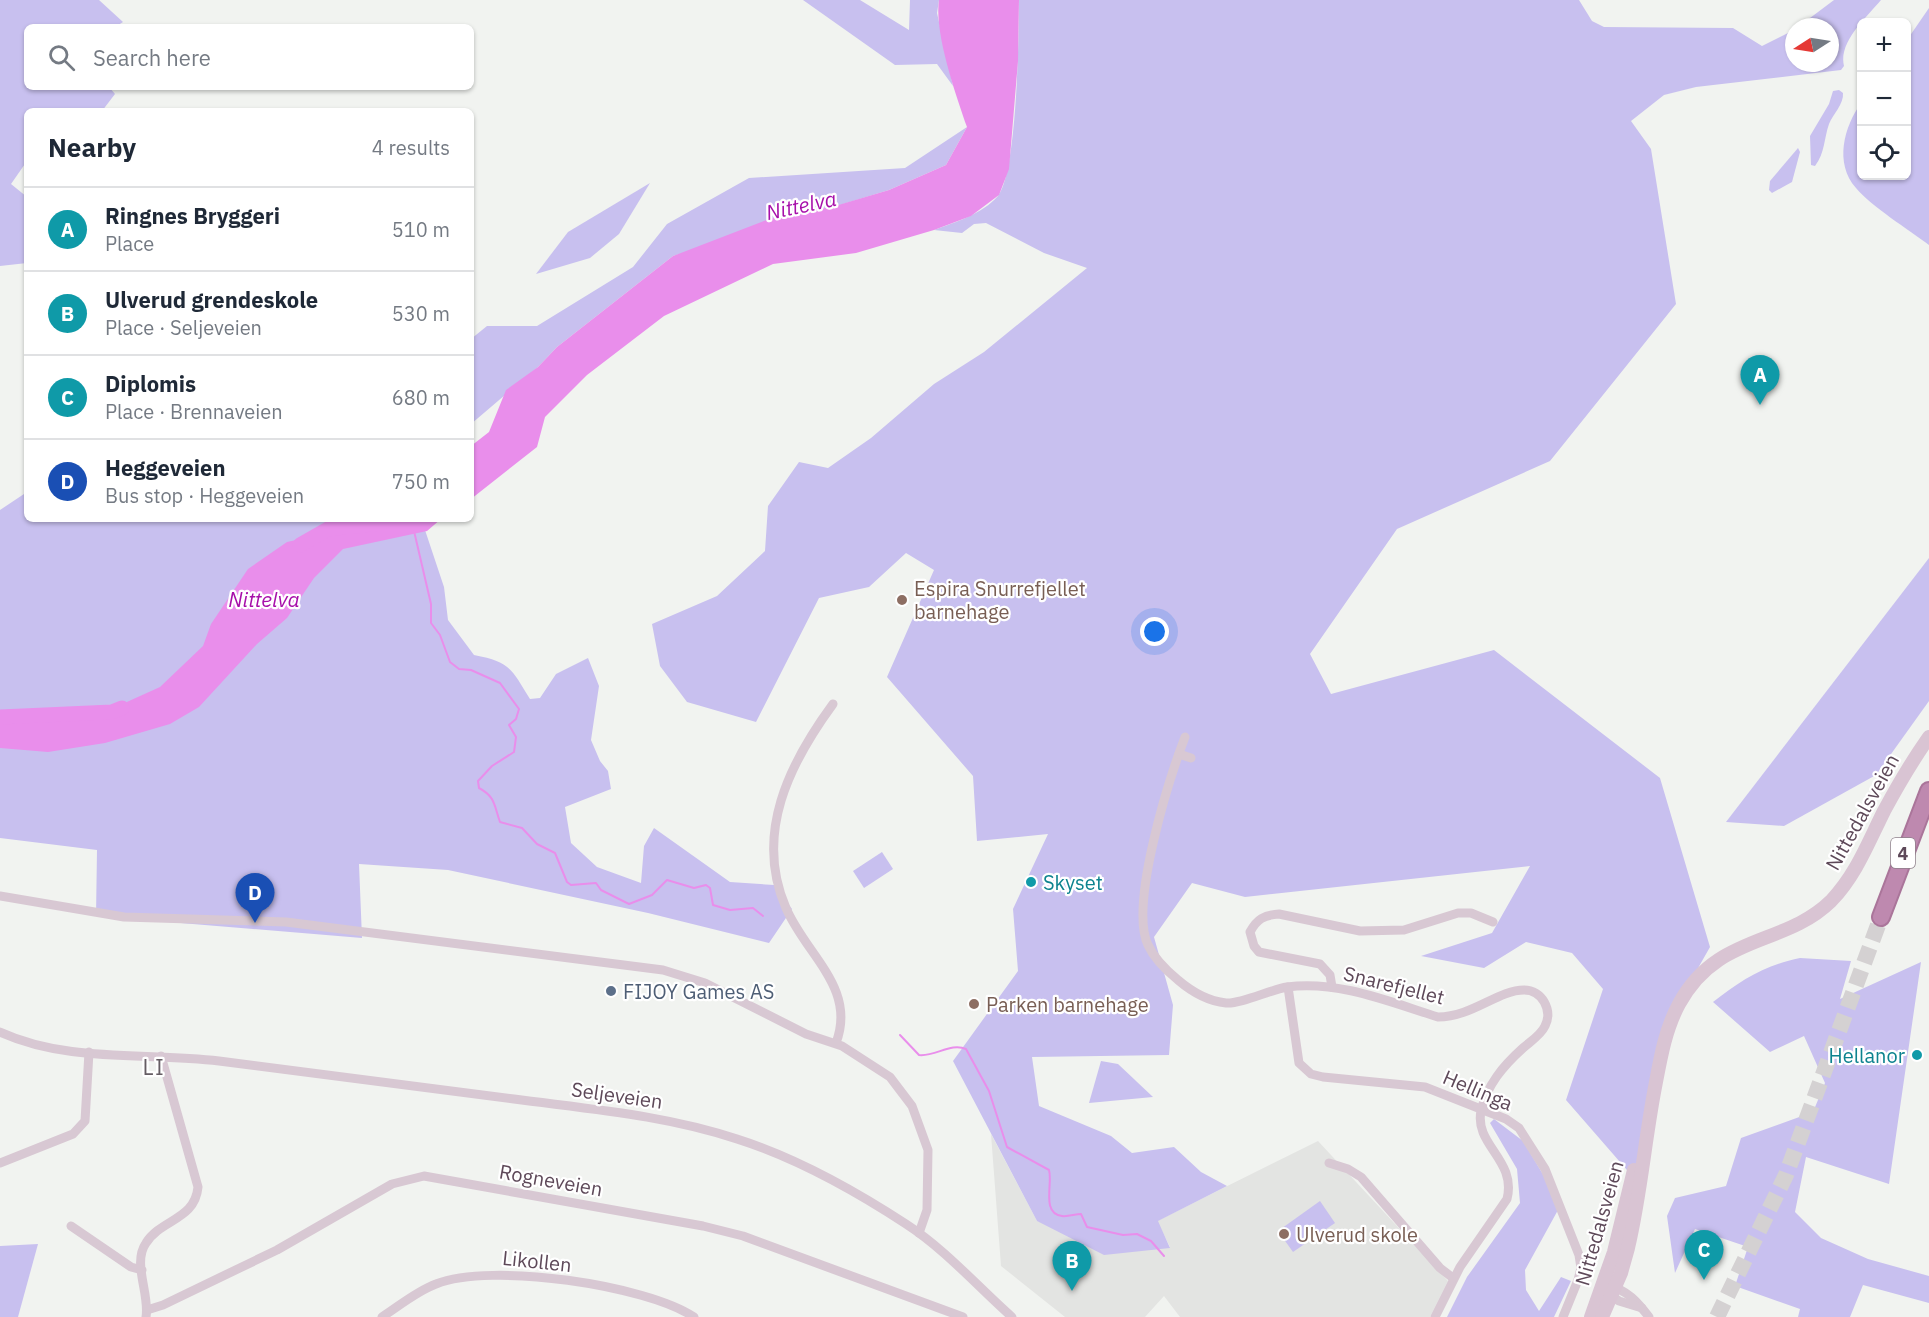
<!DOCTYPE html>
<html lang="en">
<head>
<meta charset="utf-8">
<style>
	:root { --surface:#fff; --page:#f6f6f7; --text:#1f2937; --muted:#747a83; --line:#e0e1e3; --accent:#7c3aed }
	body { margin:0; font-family:"IBM Plex Sans",sans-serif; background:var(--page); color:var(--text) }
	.controls { position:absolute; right:18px; top:18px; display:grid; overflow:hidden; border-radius:9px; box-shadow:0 2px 4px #0004 }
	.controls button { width:54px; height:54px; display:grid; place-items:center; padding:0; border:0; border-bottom:2px solid var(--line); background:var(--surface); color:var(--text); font:30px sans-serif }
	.compass { position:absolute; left:1785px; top:18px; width:54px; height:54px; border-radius:50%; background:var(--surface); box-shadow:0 2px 4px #0004; rotate:258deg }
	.you { position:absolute; left:1155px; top:632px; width:21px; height:21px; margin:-15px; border:4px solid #fff; border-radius:50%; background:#1a73e8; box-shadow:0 0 0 9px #1a73e833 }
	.badge { display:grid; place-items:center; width:39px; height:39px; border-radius:50%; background:var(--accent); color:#fff; font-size:20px; font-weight:700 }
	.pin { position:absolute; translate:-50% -50px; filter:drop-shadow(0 2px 3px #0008) }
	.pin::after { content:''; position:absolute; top:32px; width:21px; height:18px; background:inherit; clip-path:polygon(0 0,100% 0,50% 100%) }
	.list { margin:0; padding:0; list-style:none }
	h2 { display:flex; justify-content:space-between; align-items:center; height:78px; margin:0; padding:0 24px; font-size:26px }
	h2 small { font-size:20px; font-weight:400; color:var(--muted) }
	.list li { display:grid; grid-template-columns:39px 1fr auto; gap:18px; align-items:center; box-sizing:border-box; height:84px; padding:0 24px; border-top:2px solid var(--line) }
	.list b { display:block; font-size:22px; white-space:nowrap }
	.list p { margin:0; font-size:20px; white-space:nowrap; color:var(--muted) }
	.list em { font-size:20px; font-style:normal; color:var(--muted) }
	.icon { flex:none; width:33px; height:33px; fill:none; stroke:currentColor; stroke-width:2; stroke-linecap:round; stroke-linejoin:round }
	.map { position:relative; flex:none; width:1929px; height:1317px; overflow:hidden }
	.search { position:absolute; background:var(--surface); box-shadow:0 2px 4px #0004; left:24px; top:24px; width:450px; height:66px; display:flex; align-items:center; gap:15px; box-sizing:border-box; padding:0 21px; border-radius:9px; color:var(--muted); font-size:22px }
	.panel { position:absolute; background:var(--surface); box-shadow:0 2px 4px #0004; left:24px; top:108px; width:450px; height:414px; border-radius:9px }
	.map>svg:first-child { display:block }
	.education { fill:#e3e4e2 }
	.green { fill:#c8c0ef }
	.water { fill:#e98eeb }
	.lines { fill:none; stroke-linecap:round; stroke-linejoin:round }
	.stream { stroke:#e98eeb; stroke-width:2 }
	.river { stroke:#e98eeb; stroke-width:15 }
	.highway-tunnel { stroke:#d4d1d2; stroke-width:16; stroke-dasharray:16 8; stroke-linecap:butt }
	.highway-casing { stroke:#aa759a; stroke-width:20 }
	.street { stroke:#d8c8d3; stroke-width:9 }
	.secondary { stroke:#d9c4d3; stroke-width:14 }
	.highway { stroke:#be89af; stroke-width:16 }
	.education-dot { fill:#8d6e63; stroke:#fff; stroke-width:2 }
	.culture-dot { fill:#0f9aa8; stroke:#fff; stroke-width:2 }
	.service-dot { fill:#5c6f8a; stroke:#fff; stroke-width:2 }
	.labels { text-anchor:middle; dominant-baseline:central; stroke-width:4.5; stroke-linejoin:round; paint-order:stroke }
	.shield { fill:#fff; stroke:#8e808b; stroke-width:1.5 }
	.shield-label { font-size:18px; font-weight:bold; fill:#5e4959 }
	.education-label { font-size:20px; fill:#785e54; stroke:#fff; text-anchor:start }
	.street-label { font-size:20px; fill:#5e4959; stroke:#fff }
	.culture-label { font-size:20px; fill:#0d838f; stroke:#fff; text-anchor:start }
	.service-label { font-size:20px; fill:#4e5e75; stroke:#fff; text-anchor:start }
	.water-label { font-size:21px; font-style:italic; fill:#a70faa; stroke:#fff }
	.quarter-label { font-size:22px; letter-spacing:1.5px; fill:#655d63; stroke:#fff }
</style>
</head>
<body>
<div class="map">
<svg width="1929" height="1317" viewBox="0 0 1929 1317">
	<rect width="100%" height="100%" fill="#f1f3f0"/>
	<path class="education" d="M 991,1134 L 1037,1221 L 1170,1247 L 1157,1221 L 1318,1141 L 1448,1281 L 1430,1317 L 1180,1317 L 1164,1296 L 1145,1317 L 1065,1317 L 1001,1266 Z"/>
	<g class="green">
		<path d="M 0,0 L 99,0 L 123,22 L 115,27 L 27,27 L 27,87 L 109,87 L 115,94 L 102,111 L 27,111 L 27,161 L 11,184 L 27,197 L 27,263 L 0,266 Z"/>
		<path d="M 803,0 L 860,0 L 909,30 L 910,0 L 939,0 L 937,13 L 953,86 L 937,64 L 895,65 Z"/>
		<path d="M 1019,0 L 1579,0 L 1592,21 L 1604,27 L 1733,28 L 1762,46 L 1794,30 L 1794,63 L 1830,63 L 1830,27 L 1798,27 L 1834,0 L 1881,0 C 1867,17 1838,42 1844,66 L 1841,70 L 1696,87 L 1664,95 L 1631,121 L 1651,149 L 1676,304 L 1550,461 L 1397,529 L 1310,654 L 1331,694 L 1494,650 L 1660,778 L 1710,947 L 1689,984 L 1667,1032 L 1640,1185 L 1566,1100 L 1603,989 L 1572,953 L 1526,942 L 1484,968 L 1421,956 L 1492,933 L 1530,866 L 1245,897 L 1192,883 L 1154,937 L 1173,1005 L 1169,1055 L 1032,1057 L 1039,1106 L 1111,1136 L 1132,1153 L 1174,1147 L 1201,1172 L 1227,1186 L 1158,1221 L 1170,1248 L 1104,1255 L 1037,1221 L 953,1061 L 1018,971 L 1013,909 L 1048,834 L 977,841 L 973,776 L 887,677 L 934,570 L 906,553 L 869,587 L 819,598 L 756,722 L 687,702 L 660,666 L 652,624 L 717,596 L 765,551 L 768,506 L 799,462 L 828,468 L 871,438 L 934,384 L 984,352 L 1087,268 L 1044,253 L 986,223 L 974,224 L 962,233 L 934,230 C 956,222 982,214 998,196 C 1017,173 1019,35 1019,0 Z"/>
		<path d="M 1929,8 L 1929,245 C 1909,230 1871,206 1856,188 C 1834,163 1844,127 1861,103 L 1862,176 L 1906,176 L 1907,40 Z"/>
		<path d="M 1839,90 L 1843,93 C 1844,104 1833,114 1829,124 C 1824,138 1825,153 1815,166 L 1811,165 L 1810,136 L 1829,104 L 1833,91 Z"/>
		<path d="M 967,127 L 946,165 L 889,190 L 673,256 L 557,347 L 538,367 L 471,424 L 471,339 L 487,326 L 537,326 L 633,267 L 667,224 L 749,178 L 905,168 Z"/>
		<path d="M 1798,148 L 1800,152 L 1792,182 L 1772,193 L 1769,190 L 1770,181 Z"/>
		<path d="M 650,183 L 619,234 L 590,258 L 536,274 L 568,232 Z"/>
		<path d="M 27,492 L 27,519 L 426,519 L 424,527 L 444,587 L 448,620 L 474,655 C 510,662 511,668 530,699 L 540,698 L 556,674 L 588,658 L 599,686 L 591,740 L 600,761 L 608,771 L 611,789 L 565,807 L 571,843 L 597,867 L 641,883 L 644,846 L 654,828 L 730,882 L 774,885 L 792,909 L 769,943 L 648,913 L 448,870 L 359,864 L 362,938 L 96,916 L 97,850 L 0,838 L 0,510 Z"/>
		<path d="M 1929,558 L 1929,701 L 1876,775 L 1784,826 L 1726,822 Z"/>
		<path d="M 882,852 L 893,869 L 864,888 L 853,871 Z"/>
		<path d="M 1800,958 L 1851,961 L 1840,999 L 1921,962 L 1889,1184 L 1806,1157 L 1795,1212 L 1821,1238 L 1868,1259 L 1929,1276 L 1929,1303 L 1863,1285 L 1850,1317 L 1798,1317 L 1800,1309 L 1735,1286 L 1748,1247 L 1695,1229 L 1675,1273 L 1667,1216 L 1675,1198 L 1726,1186 L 1741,1138 L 1813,1112 L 1825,1083 L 1804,1036 L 1770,1052 L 1713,1002 C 1741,980 1765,965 1800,958 Z"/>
		<path d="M 1101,1061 L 1118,1064 L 1153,1097 L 1089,1103 Z"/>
		<path d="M 1494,1119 L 1523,1141 L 1544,1176 L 1558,1210 L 1525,1270 L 1526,1290 L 1539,1311 L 1561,1277 L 1571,1281 L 1554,1317 L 1447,1317 L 1467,1277 L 1520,1203 L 1517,1169 L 1490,1123 Z"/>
		<path d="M 1320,1201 L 1335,1223 L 1293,1252 L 1278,1231 Z"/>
		<path d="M 38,1244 L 18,1317 L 0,1317 L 0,1246 Z"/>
	</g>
	<g class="water">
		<path d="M 939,0 L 1019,0 L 1018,61 L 1009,169 L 999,195 L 971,216 L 934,230 L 856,253 L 773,264 L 664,316 L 587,375 L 545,417 L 537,447 L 471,499 L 471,446 L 489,432 L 506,390 L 538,367 L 557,347 L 673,256 L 769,219 L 835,206 L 889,190 L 946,165 L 967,127 C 956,95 934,33 939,0 Z"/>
		<path d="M 364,519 L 441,519 L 427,531 L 343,549 L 314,578 L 287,618 L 257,644 L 199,707 L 170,724 L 105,743 L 48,752 L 0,748 L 0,719 L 98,715 L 160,687 L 203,646 L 211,624 L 248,569 L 287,542 L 342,530 Z"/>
	</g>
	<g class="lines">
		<g class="stream">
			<path d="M 414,531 L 431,604 L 431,623 L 440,635 L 450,662 L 459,669 L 471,670 L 500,683 L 519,709 L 516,719 L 509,725 L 516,737 L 514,752 L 492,766 L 478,781 L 479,788 C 496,797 494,806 500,822 L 522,828 L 537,844 L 555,853 L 567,882 L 571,885 L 596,883 L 601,890 L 629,904 L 652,895 L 667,880 L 694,888 L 706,885 L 710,888 L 713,905 L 730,910 L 753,908 L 763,916"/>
			<path d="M 900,1035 L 919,1055 C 935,1057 951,1042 966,1049 L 989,1091 L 1007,1147 L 1049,1170 C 1053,1183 1041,1214 1062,1216 C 1068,1217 1075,1214 1081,1214 L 1087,1227 L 1123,1235 L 1137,1234 L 1151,1241 L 1164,1256"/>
		</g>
		<g class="river">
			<path d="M 300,545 L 328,529 L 381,523 L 389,519"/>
			<path d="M 0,717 L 112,712 L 122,708"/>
		</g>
		<path class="highway-tunnel" d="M 1717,1317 L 1786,1175 L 1881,917"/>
		<g class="highway-casing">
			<path id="highway" d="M 1881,917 L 1929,791"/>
		</g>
		<g class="street">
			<path d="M 833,704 C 789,764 754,834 786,908 C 806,955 857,988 836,1043"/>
			<path d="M 1185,737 C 1169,779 1129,905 1148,945 C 1154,958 1167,971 1178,980 C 1192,992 1207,1001 1226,1003 C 1242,1004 1269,990 1287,987 C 1338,980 1390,1002 1438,1017 C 1472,1017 1498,990 1524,990 C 1542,990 1553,1010 1545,1026 C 1541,1035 1531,1041 1523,1048 C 1503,1066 1487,1085 1481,1111 C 1474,1145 1517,1160 1507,1199 L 1460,1267 L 1435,1317"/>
			<path d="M 1179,754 L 1191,758"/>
			<path d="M 0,896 L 124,917 L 286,922 L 663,970 L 705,983 L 806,1034 L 842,1046 L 890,1077 L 912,1106 L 928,1150 L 927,1210 L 919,1233"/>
			<path d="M 1288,987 L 1299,1063 L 1311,1074 L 1323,1077 L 1425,1087 L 1506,1119 L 1519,1128 L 1545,1169 L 1579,1255 L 1581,1268 L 1578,1280 L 1563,1317"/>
			<path d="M 1332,987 L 1330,975 L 1320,964 L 1259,952 L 1254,946 L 1250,932 C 1257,919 1264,915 1279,914 L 1360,931 L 1404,930 L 1458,913 L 1471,913 L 1493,922"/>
			<path d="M 0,1032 C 68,1063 146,1052 219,1061 C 317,1074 415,1087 514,1099 C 589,1109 665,1115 737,1139 C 797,1158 854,1190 906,1224 C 946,1250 977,1286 1012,1317"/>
			<path d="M 0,1163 L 73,1134 L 85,1121 L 89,1052"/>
			<path d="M 1329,1163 L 1348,1169 L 1361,1177 L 1440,1268 L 1453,1278"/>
			<path d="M 71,1226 L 131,1267 L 142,1270"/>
			<path d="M 1609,1287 C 1626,1288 1639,1304 1649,1317"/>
			<path d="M 1609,1294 L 1619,1301 L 1642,1308"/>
			<path d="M 147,1310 L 163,1305 L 277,1250 L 392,1184 L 424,1176 L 703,1226 L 743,1236 L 963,1317"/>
			<path d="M 146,1317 C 150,1294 132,1263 146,1243 C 161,1219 195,1220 198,1187 L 161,1056"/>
			<path d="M 382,1317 C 399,1306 417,1291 436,1284 C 491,1262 646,1285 694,1317"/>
		</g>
		<g class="secondary">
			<path d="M 1591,1317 L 1614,1252 L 1634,1170"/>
			<path d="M 1602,1317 L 1621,1273 L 1628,1248 C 1641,1193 1645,1137 1656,1082 C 1661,1055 1666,1028 1679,1004 C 1717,933 1784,947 1831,901 C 1856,875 1868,843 1884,811 C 1898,785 1912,761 1929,737"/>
		</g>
		<use href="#highway" class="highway"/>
	</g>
	<g class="education-dot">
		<circle cx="902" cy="600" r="6"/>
		<circle cx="974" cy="1004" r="6"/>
		<circle cx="1284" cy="1234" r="6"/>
	</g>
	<g class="culture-dot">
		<circle cx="1031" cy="882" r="6"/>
		<circle cx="1917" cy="1055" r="6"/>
	</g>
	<circle class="service-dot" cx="611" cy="991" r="6"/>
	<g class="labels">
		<rect class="shield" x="1891" y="838" width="24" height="30" rx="4.5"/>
		<g class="shield-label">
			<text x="1903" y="853">4</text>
		</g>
		<g class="education-label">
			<text x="914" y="588">Espira Snurrefjellet<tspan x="914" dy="23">barnehage</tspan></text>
			<text x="986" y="1004">Parken barnehage</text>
			<text x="1296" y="1234">Ulverud skole</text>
		</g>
		<g class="street-label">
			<text transform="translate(1862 812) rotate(-61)">Nittedalsveien</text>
			<text transform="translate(1394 985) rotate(14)">Snarefjellet</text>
			<text transform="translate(1478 1090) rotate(23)">Hellinga</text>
			<text transform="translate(617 1095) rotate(8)">Seljeveien</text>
			<text transform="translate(551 1180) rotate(10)">Rogneveien</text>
			<text transform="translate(1599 1223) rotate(-74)">Nittedalsveien</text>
			<text transform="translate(537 1261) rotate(6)">Likollen</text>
		</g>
		<g class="culture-label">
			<text x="1043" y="882">Skyset</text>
			<text x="1905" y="1055" text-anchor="end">Hellanor</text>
		</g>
		<g class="service-label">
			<text x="623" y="991">FIJOY Games AS</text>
		</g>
		<g class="water-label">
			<text transform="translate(801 205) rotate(-12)">Nittelva</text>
			<text x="264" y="599">Nittelva</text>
		</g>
		<g class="quarter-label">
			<text x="154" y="1066">LI</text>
		</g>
	</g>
</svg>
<div class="controls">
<button>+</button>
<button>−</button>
<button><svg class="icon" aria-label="locate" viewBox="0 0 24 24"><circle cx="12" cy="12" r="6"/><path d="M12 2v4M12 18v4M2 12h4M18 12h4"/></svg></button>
</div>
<svg class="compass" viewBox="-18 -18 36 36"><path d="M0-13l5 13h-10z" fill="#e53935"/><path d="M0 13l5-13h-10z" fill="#747a83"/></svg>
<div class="you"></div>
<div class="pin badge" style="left:1760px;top:405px;background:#0f9aa8">A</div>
<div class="pin badge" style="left:1072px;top:1291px;background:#0f9aa8">B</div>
<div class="pin badge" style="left:1704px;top:1280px;background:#0f9aa8">C</div>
<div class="pin badge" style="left:255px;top:923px;background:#1a4fb4">D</div>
<div class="search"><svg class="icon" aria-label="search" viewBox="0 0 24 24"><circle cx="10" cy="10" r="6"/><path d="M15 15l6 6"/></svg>Search here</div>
<section class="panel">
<h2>Nearby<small>4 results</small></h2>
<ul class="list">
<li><span class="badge" style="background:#0f9aa8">A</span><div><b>Ringnes Bryggeri</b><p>Place</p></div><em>510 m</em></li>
<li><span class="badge" style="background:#0f9aa8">B</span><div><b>Ulverud grendeskole</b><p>Place · Seljeveien</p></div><em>530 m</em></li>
<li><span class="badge" style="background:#0f9aa8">C</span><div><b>Diplomis</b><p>Place · Brennaveien</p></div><em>680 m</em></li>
<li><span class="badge" style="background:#1a4fb4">D</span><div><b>Heggeveien</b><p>Bus stop · Heggeveien</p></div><em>750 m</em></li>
</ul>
</section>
</div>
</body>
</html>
